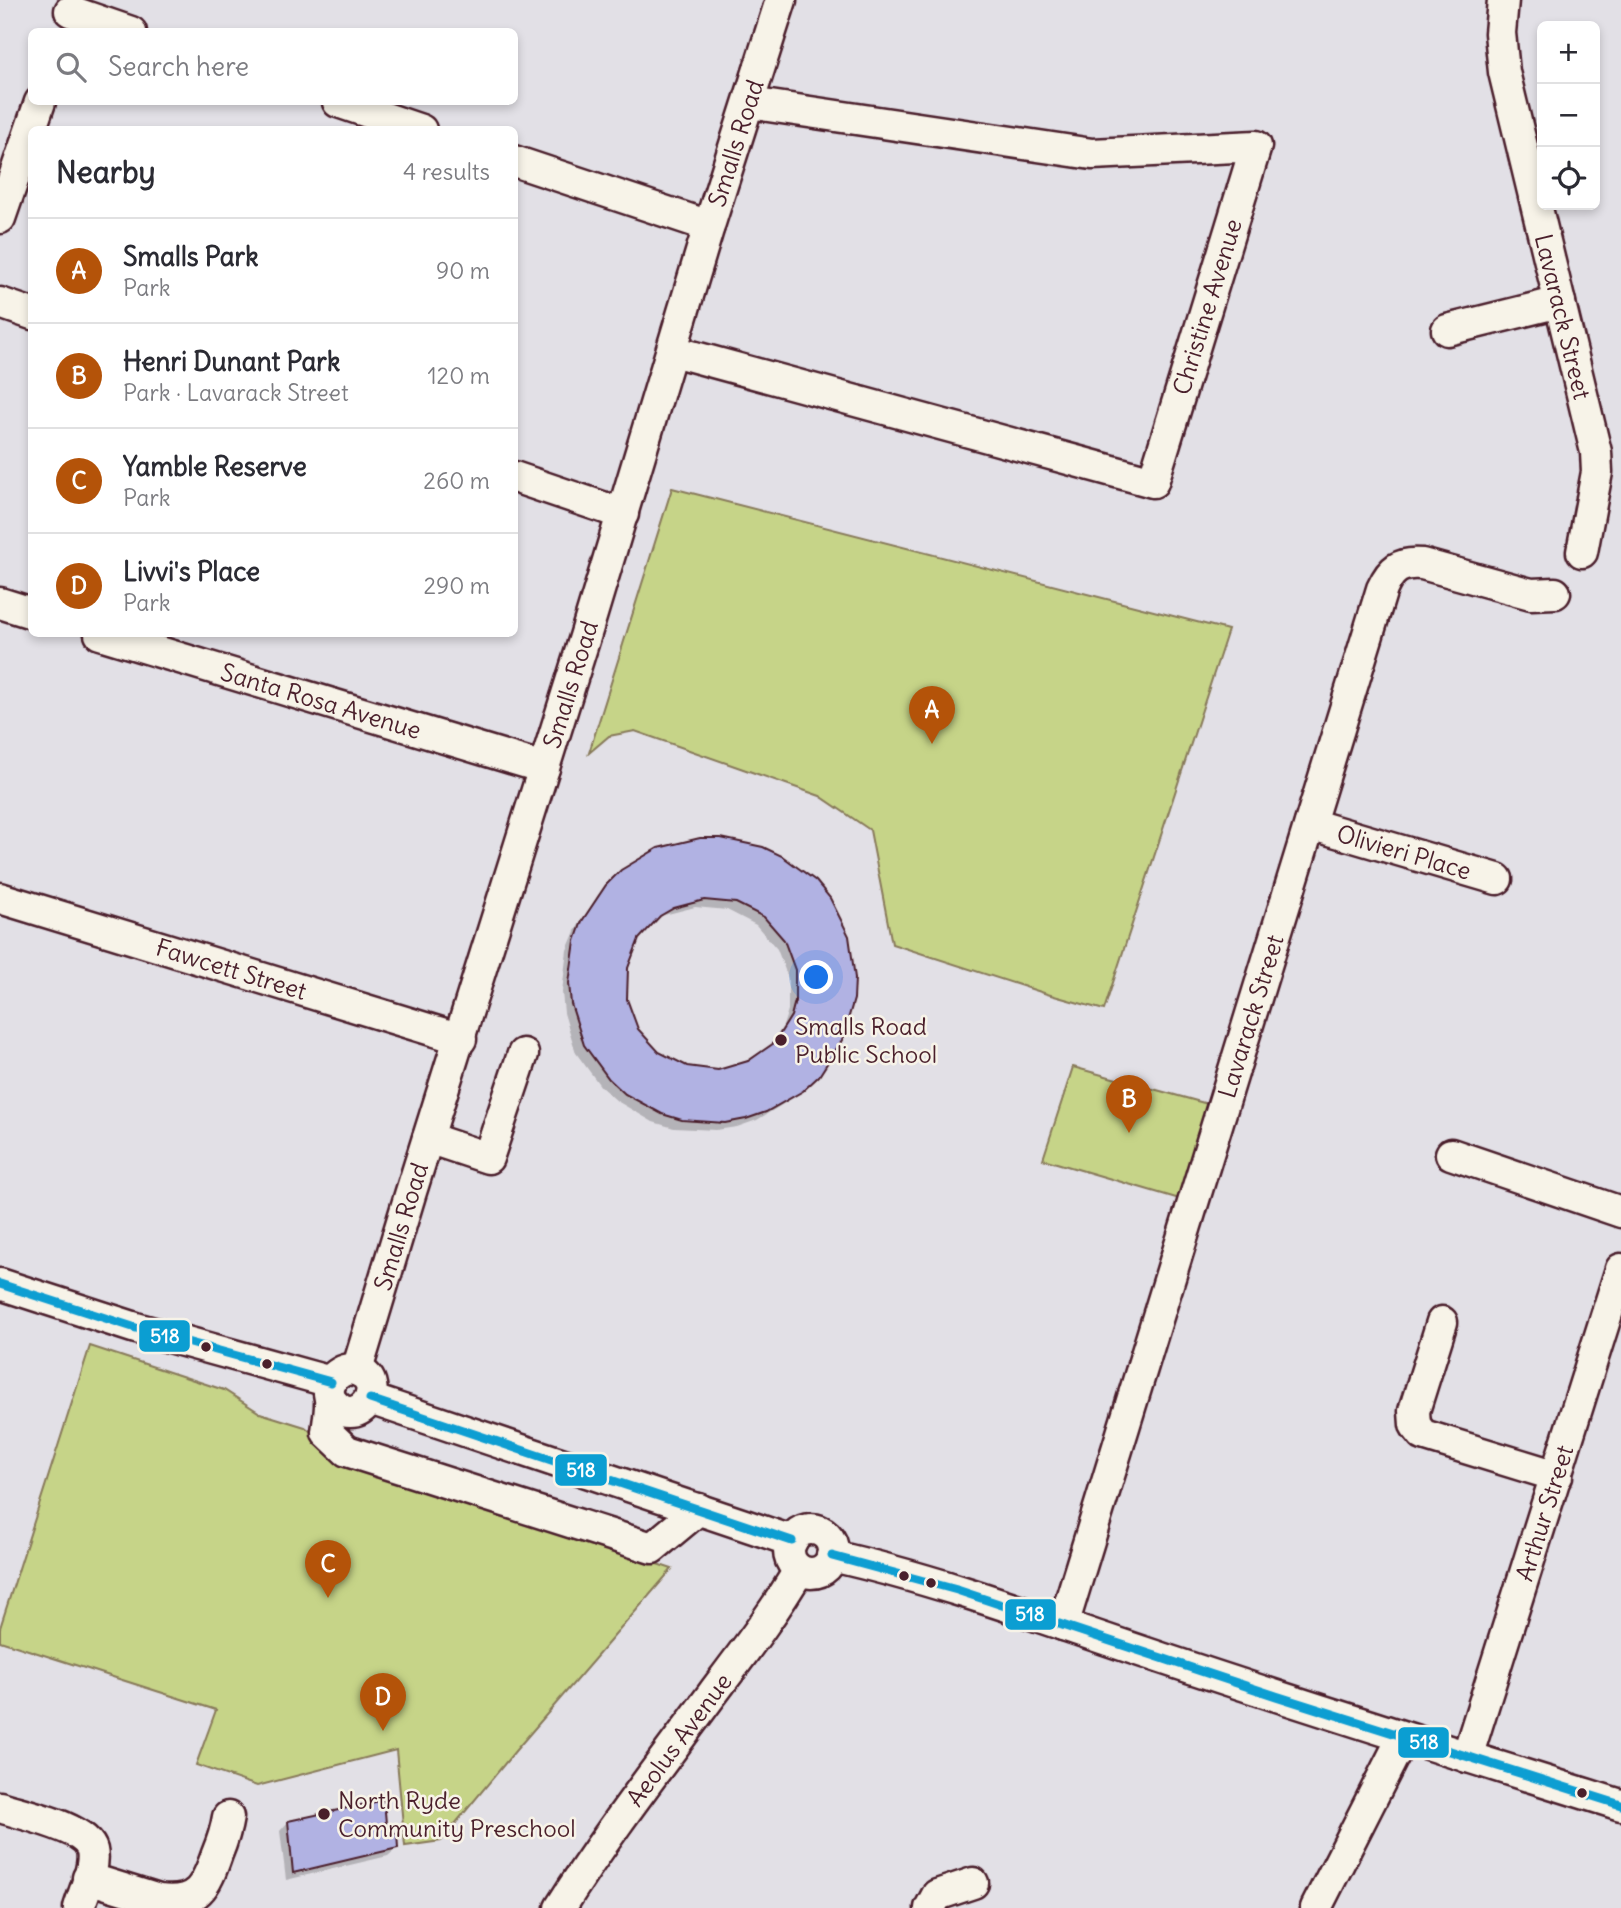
<!DOCTYPE html>
<html lang="en">
<head>
<meta charset="utf-8">
<style>
	:root { --surface:#fff; --page:#f7f7f7; --text:#2b2b33; --muted:#7c7c81; --line:#e1e1e2; --accent:#b45309 }
	body { margin:0; font-family:Delius,sans-serif; background:var(--page); color:var(--text) }
	.controls { position:absolute; right:21px; top:21px; display:grid; overflow:hidden; border-radius:10px; box-shadow:0 4px 10px #0003 }
	.controls button { width:63px; height:63px; display:grid; place-items:center; padding:0; border:0; border-bottom:2px solid var(--line); background:var(--surface); color:var(--text); font:35px sans-serif }
	.you { position:absolute; left:817px; top:978px; width:24px; height:24px; margin:-18px; border:5px solid #fff; border-radius:50%; background:#1a73e8; box-shadow:0 0 0 10px #1a73e833 }
	.badge { display:grid; place-items:center; width:46px; height:46px; border-radius:50%; background:var(--accent); color:#fff; font-size:23px; font-weight:700 }
	.pin { position:absolute; translate:-50% -58px; filter:drop-shadow(0 2px 4px #0008) }
	.pin::after { content:''; position:absolute; top:37px; width:24px; height:21px; background:inherit; clip-path:polygon(0 0,100% 0,50% 100%) }
	.list { margin:0; padding:0; list-style:none }
	h2 { display:flex; justify-content:space-between; align-items:center; height:91px; margin:0; padding:0 28px; font-size:30px }
	h2 small { font-size:23px; font-weight:400; color:var(--muted) }
	.list li { display:grid; grid-template-columns:46px 1fr auto; gap:21px; align-items:center; box-sizing:border-box; height:105px; padding:0 28px; border-top:2px solid var(--line) }
	.list b { display:block; font-size:26px; white-space:nowrap }
	.list p { margin:0; font-size:23px; white-space:nowrap; color:var(--muted) }
	.list em { font-size:23px; font-style:normal; color:var(--muted) }
	.icon { flex:none; width:38px; height:38px; fill:none; stroke:currentColor; stroke-width:2; stroke-linecap:round; stroke-linejoin:round }
	.map { position:relative; flex:none; width:1621px; height:1908px; overflow:hidden }
	.search { position:absolute; background:var(--surface); box-shadow:0 4px 10px #0003; left:28px; top:28px; width:490px; height:77px; display:flex; align-items:center; gap:18px; box-sizing:border-box; padding:0 24px; border-radius:10px; color:var(--muted); font-size:26px }
	.panel { position:absolute; background:var(--surface); box-shadow:0 4px 10px #0003; left:28px; top:126px; width:490px; height:511px; border-radius:10px }
	.map>svg:first-child { display:block }
	.green { fill:#c6d488; stroke:#887a5a; stroke-width:2 }
	.shadow { fill:#0003; fill-rule:evenodd }
	.building { fill:#b1b2e3; stroke:#4a1f2b; stroke-width:2; fill-rule:evenodd }
	.lines { fill:none; stroke-linecap:round; stroke-linejoin:round }
	.minor-casing { stroke:#4a1f2b; stroke-width:35 }
	.minor { stroke:#f7f3e8; stroke-width:30 }
	.bus-1-casing { stroke:#f7f3e8; stroke-width:14 }
	.bus-1 { stroke:#0b9ed2; stroke-width:9 }
	.poi-dot { fill:#4a1f2b; stroke:#f7f3e8; stroke-width:2.5 }
	.labels { text-anchor:middle; dominant-baseline:central; stroke-width:5; stroke-linejoin:round; paint-order:stroke }
	.street-label { font-size:24px; fill:#4a1f2b; stroke:#f7f3e8 }
	.poi-label { font-size:24px; fill:#4a1f2b; stroke:#f7f3e8; text-anchor:start }
	.line-badge { stroke:#f7f3e8; stroke-width:2.5 }
	.badge-label { font-size:19px; text-anchor:middle; font-weight:bold; fill:#fff }
</style>
</head>
<body>
<div class="map">
<svg width="1621" height="1908" viewBox="0 0 1621 1908">
	<rect width="100%" height="100%" fill="#e2e0e6"/>
	<filter id="ink" filterUnits="userSpaceOnUse"><feTurbulence type="fractalNoise" baseFrequency=".0143" numOctaves="2"/><feDisplacementMap in="SourceGraphic" scale="14" xChannelSelector="R" yChannelSelector="G"/><feConvolveMatrix kernelMatrix="1 2 1 2 8 2 1 2 1" color-interpolation-filters="sRGB"/></filter>
	<g filter="url(#ink)">
		<g class="green">
			<path d="M 672,488 L 1228,630 L 1104,1010 L 1047,994 L 892,944 L 870,830 L 820,796 L 635,731 L 609,736 L 589,753 Z"/>
			<path d="M 1073,1067 L 1215,1106 L 1183,1200 L 1043,1159 Z"/>
			<path d="M 90,1346 L 224,1390 L 260,1413 L 305,1427 L 346,1460 L 672,1569 L 516,1750 L 441,1841 L 405,1846 L 396,1750 L 257,1786 L 196,1765 L 216,1710 L 0,1641 L 0,1628 Z"/>
		</g>
		<g class="shadow">
			<path d="M 781,857 L 817,1075 L 793,1098 L 757,1120 L 737,1127 L 716,1130 L 674,1128 L 653,1122 L 617,1101 L 601,1087 L 576,1053 L 564,1013 L 562,992 L 567,950 L 575,931 L 598,895 L 622,872 ZM 695,907 L 727,910 L 756,925 L 777,949 L 788,978 L 788,1010 L 783,1026 L 769,1048 L 749,1063 L 718,1071 L 686,1068 L 658,1053 L 637,1030 L 625,1000 L 626,968 L 638,938 L 652,923 L 664,915 Z"/>
			<path d="M 288,1822 L 385,1837 L 397,1848 L 388,1856 L 286,1880 L 280,1831 Z"/>
		</g>
		<g class="building">
			<path d="M 700,838 L 721,838 L 763,847 L 782,856 L 816,881 L 830,898 L 849,936 L 855,978 L 854,999 L 842,1040 L 819,1076 L 803,1091 L 766,1112 L 746,1119 L 725,1123 L 682,1120 L 662,1114 L 625,1094 L 609,1079 L 584,1045 L 571,1004 L 569,983 L 575,941 L 582,921 L 606,885 L 621,870 L 658,848 ZM 704,900 L 736,903 L 764,917 L 784,940 L 795,970 L 795,1001 L 791,1016 L 774,1043 L 748,1061 L 718,1070 L 687,1066 L 659,1052 L 638,1029 L 627,999 L 628,968 L 639,939 L 660,916 L 674,908 Z"/>
			<path d="M 384,1800 L 387,1835 L 397,1833 L 398,1848 L 293,1873 L 288,1821 Z"/>
		</g>
		<g class="lines">
			<g class="minor-casing">
				<g id="minor">
					<path id="s1" d="M 1503,0 L 1500,33 L 1504,72 L 1596,452 L 1597,472 L 1582,552"/>
					<path d="M 70,11 L 131,32"/>
					<path d="M 338,102 L 421,130"/>
					<path d="M 514,161 L 709,226"/>
					<path d="M 0,218 L 40,102"/>
					<path d="M 0,303 L 32,314"/>
					<path d="M 1447,330 L 1560,302"/>
					<path id="s2" d="M 673,351 L 1153,482 L 1256,146 L 1092,154 L 749,103"/>
					<path d="M 514,477 L 623,514"/>
					<path d="M 0,603 L 32,613"/>
					<path id="s3" d="M 100,634 L 544,768"/>
					<path id="s4" d="M 1310,824 L 1497,879"/>
					<path id="s5" d="M 0,898 L 461,1039"/>
					<path d="M 428,1138 L 488,1158 L 523,1054"/>
					<path d="M 1451,1154 L 1621,1212"/>
					<path d="M 0,1284 L 136,1328 L 331,1382"/>
					<path d="M 1442,1322 L 1414,1411 L 1415,1425 L 1423,1435 L 1557,1476"/>
					<path id="s6" d="M 357,1370 L 410,1195 L 585,637 L 709,226 L 781,0"/>
					<path d="M 370,1399 L 792,1541"/>
					<path d="M 331,1400 C 356,1435 391,1384 358,1371 C 346,1366 331,1375 329,1388 C 328,1394 331,1399 330,1404 C 330,1414 328,1423 327,1432 L 347,1451 L 652,1548 L 699,1509"/>
					<circle cx="811" cy="1551" r="22"/>
					<path d="M 832,1556 C 944,1581 1052,1622 1161,1658 C 1314,1709 1467,1757 1621,1805"/>
					<path id="s7" d="M 1063,1625 L 1382,589 C 1391,569 1400,562 1422,564 L 1531,594 L 1555,593"/>
					<path id="s8" d="M 1467,1757 L 1621,1269"/>
					<path d="M 0,1807 C 21,1814 86,1827 92,1850 C 96,1867 84,1891 79,1908"/>
					<path d="M 88,1878 L 159,1900 C 198,1905 206,1886 217,1854 C 222,1842 226,1830 228,1817"/>
					<path id="s9" d="M 560,1908 C 607,1833 661,1764 713,1693 C 743,1653 774,1613 799,1570"/>
					<path d="M 930,1908 L 937,1895 L 973,1883"/>
					<path d="M 1316,1908 L 1403,1737"/>
				</g>
			</g>
			<use href="#minor" class="minor"/>
			<g class="bus-1-casing">
				<g id="bus-1">
					<path d="M 0,1284 L 136,1328 L 331,1382"/>
					<path d="M 370,1399 L 792,1541"/>
					<path d="M 832,1556 L 957,1590 L 1276,1696 L 1621,1805"/>
				</g>
			</g>
			<use href="#bus-1" class="bus-1"/>
		</g>
	</g>
	<g class="poi-dot">
		<circle cx="781" cy="1040" r="7"/>
		<circle cx="206" cy="1347" r="6"/>
		<circle cx="267" cy="1364" r="6"/>
		<circle cx="904" cy="1576" r="6"/>
		<circle cx="931" cy="1583" r="6"/>
		<circle cx="1582" cy="1793" r="6"/>
		<circle cx="324" cy="1814" r="7"/>
	</g>
	<g class="labels">
		<g class="street-label">
			<text stroke="none"><textPath href="#s6" startOffset="1284">Smalls Road</textPath></text>
			<text stroke="none"><textPath href="#s2" startOffset="681">Christine Avenue</textPath></text>
			<text stroke="none"><textPath href="#s1" startOffset="324">Lavarack Street</textPath></text>
			<text stroke="none"><textPath href="#s6" startOffset="718">Smalls Road</textPath></text>
			<text stroke="none"><textPath href="#s3" startOffset="231">Santa Rosa Avenue</textPath></text>
			<text stroke="none"><textPath href="#s4" startOffset="98">Olivieri Place</textPath></text>
			<text stroke="none"><textPath href="#s5" startOffset="242">Fawcett Street</textPath></text>
			<text stroke="none"><textPath href="#s7" startOffset="637">Lavarack Street</textPath></text>
			<text stroke="none"><textPath href="#s6" startOffset="150">Smalls Road</textPath></text>
			<text stroke="none"><textPath href="#s8" startOffset="256">Arthur Street</textPath></text>
			<text stroke="none"><textPath href="#s9" startOffset="206">Aeolus Avenue</textPath></text>
		</g>
		<g class="poi-label">
			<text x="795" y="1026">Smalls Road<tspan x="795" dy="28">Public School</tspan></text>
			<text x="338" y="1800">North Ryde<tspan x="338" dy="28">Community Preschool</tspan></text>
		</g>
	</g>
	<g class="line-badge">
		<rect x="138" y="1319" width="53" height="34" rx="7" fill="#0b9ed2"/>
		<rect x="554" y="1453" width="54" height="34" rx="7" fill="#0b9ed2"/>
		<rect x="1004" y="1598" width="53" height="33" rx="7" fill="#0b9ed2"/>
		<rect x="1397" y="1726" width="53" height="33" rx="7" fill="#0b9ed2"/>
	</g>
	<g class="badge-label">
		<text x="165" y="1343">518</text>
		<text x="581" y="1477">518</text>
		<text x="1030" y="1621">518</text>
		<text x="1424" y="1749">518</text>
	</g>
</svg>
<div class="controls">
<button>+</button>
<button>−</button>
<button><svg class="icon" aria-label="locate" viewBox="0 0 24 24"><circle cx="12" cy="12" r="6"/><path d="M12 2v4M12 18v4M2 12h4M18 12h4"/></svg></button>
</div>
<div class="you"></div>
<div class="pin badge" style="left:932px;top:744px">A</div>
<div class="pin badge" style="left:1129px;top:1133px">B</div>
<div class="pin badge" style="left:328px;top:1598px">C</div>
<div class="pin badge" style="left:383px;top:1731px">D</div>
<div class="search"><svg class="icon" aria-label="search" viewBox="0 0 24 24"><circle cx="10" cy="10" r="6"/><path d="M15 15l6 6"/></svg>Search here</div>
<section class="panel">
<h2>Nearby<small>4 results</small></h2>
<ul class="list">
<li><span class="badge">A</span><div><b>Smalls Park</b><p>Park</p></div><em>90 m</em></li>
<li><span class="badge">B</span><div><b>Henri Dunant Park</b><p>Park · Lavarack Street</p></div><em>120 m</em></li>
<li><span class="badge">C</span><div><b>Yamble Reserve</b><p>Park</p></div><em>260 m</em></li>
<li><span class="badge">D</span><div><b>Livvi's Place</b><p>Park</p></div><em>290 m</em></li>
</ul>
</section>
</div>
</body>
</html>
